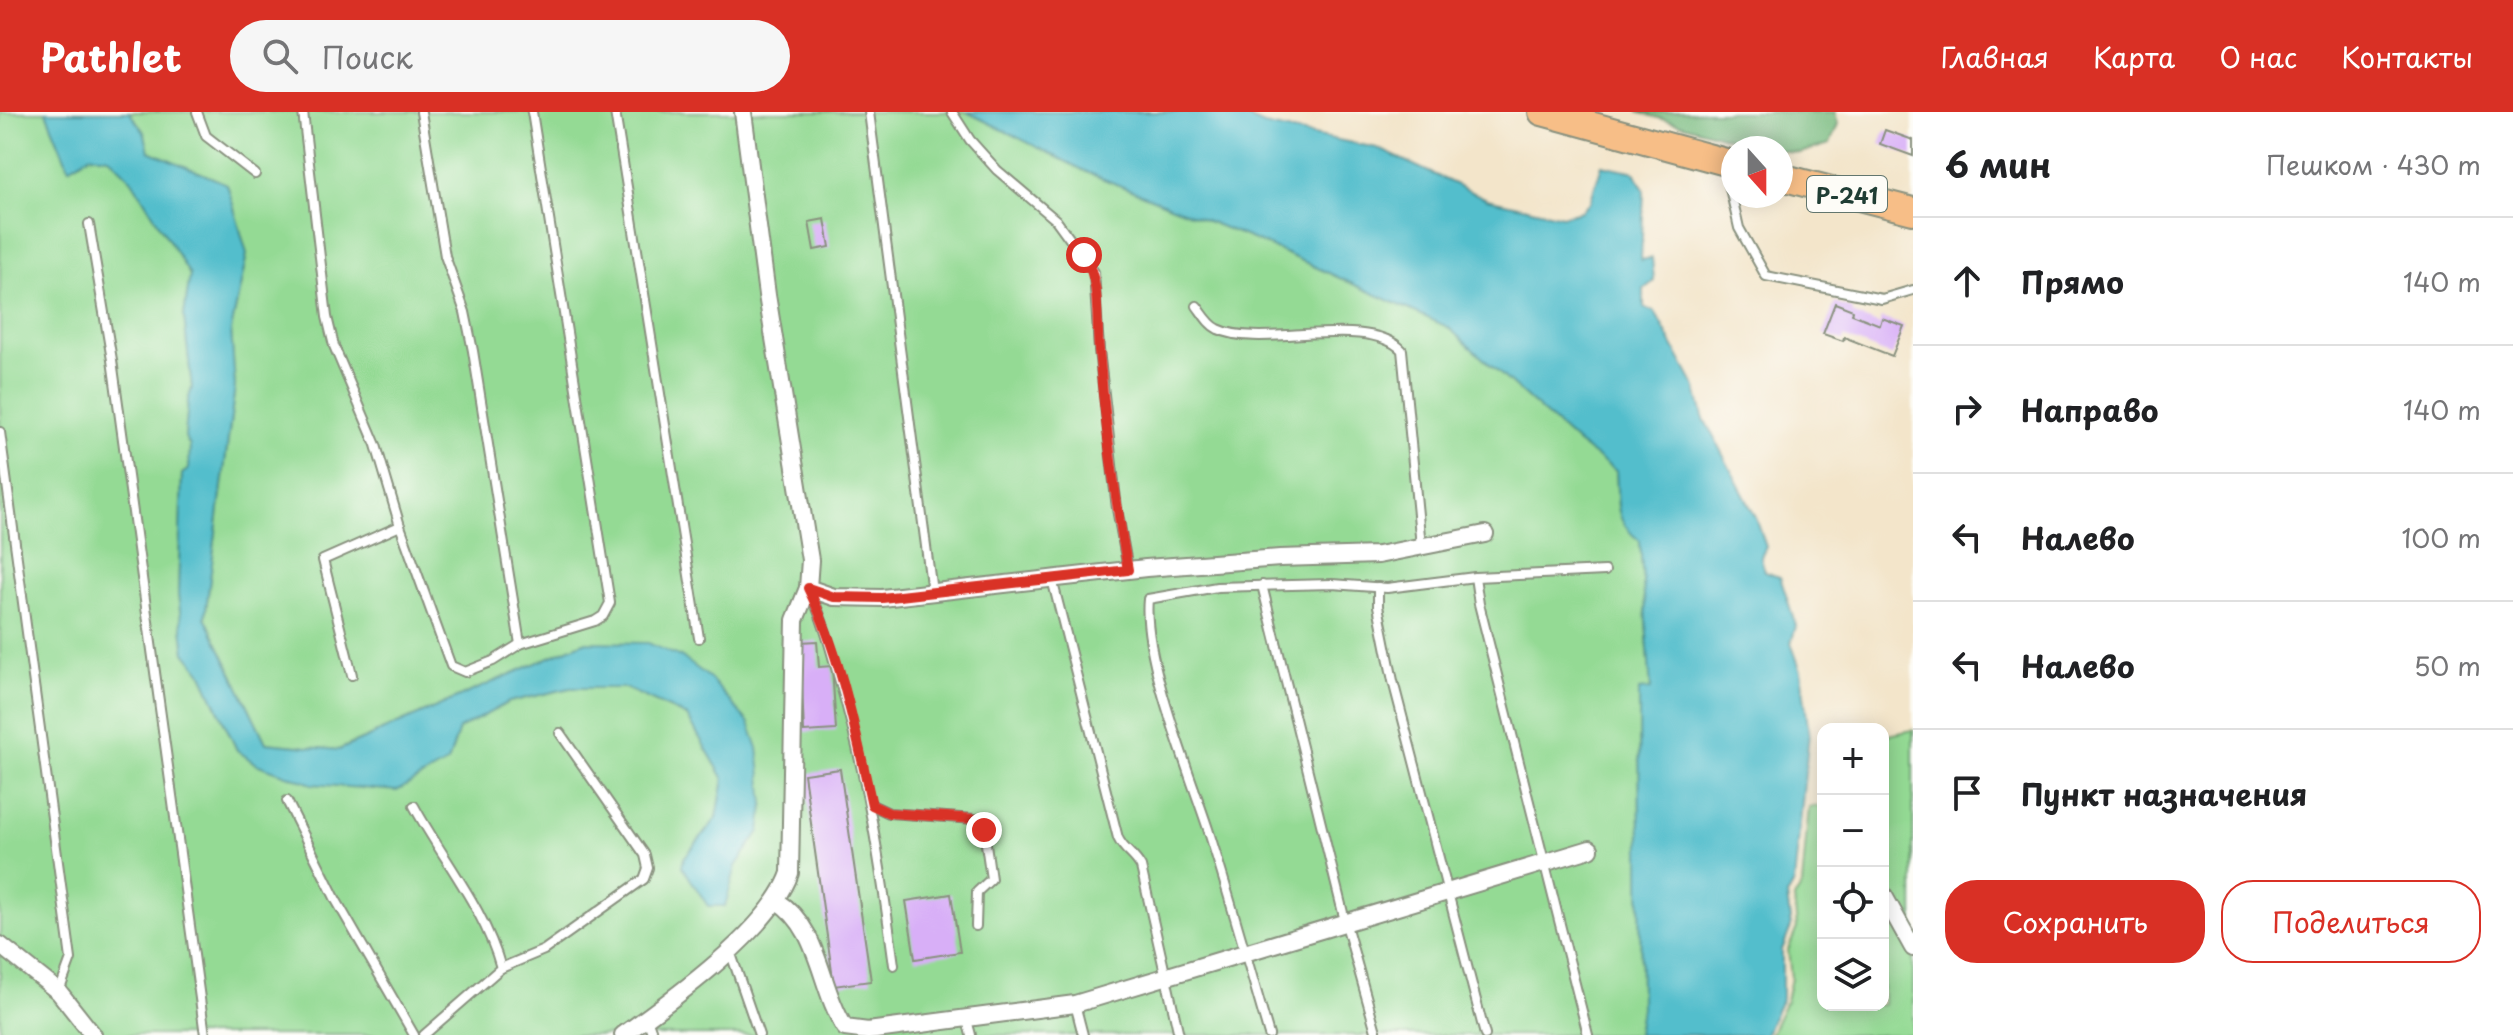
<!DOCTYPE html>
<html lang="ru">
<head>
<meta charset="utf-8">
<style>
	:root { --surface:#fff; --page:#f6f6f6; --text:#202124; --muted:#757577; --line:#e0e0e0; --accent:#d93025 }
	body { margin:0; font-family:"Playpen Sans",sans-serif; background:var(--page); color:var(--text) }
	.controls { position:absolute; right:24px; bottom:24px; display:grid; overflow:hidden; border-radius:16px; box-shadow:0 4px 20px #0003 }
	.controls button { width:72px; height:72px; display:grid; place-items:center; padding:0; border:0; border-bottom:2px solid var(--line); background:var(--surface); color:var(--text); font:40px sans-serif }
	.compass { position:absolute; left:1721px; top:24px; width:72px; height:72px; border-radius:50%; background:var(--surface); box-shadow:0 4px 20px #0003; rotate:159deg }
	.stop { position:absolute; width:24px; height:24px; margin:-18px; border:6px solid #d93025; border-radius:50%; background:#fff }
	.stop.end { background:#d93025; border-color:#fff; box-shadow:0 2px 8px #0008 }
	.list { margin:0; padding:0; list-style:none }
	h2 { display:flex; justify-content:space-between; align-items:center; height:104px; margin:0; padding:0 32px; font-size:34px }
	h2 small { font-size:26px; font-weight:400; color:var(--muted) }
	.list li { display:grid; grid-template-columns:52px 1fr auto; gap:24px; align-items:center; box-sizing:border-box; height:128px; padding:0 32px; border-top:2px solid var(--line) }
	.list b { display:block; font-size:30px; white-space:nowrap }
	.list em { font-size:26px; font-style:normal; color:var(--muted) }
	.actions { display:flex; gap:16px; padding:24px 32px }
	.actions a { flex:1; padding:18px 0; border:2px solid var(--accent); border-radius:32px; text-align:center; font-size:28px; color:var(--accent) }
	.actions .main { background:var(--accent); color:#fff }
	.icon { flex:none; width:44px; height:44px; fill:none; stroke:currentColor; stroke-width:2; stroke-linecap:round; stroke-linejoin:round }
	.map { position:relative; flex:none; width:1913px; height:923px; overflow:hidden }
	header { display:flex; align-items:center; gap:48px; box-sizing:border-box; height:112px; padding:0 40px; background:var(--accent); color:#fff }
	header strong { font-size:38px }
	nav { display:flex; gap:44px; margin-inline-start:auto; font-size:28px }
	.search { width:560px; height:72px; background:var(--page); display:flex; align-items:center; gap:20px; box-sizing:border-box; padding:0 28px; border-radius:44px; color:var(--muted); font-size:30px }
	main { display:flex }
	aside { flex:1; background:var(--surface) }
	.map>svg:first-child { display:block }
	.green { fill:#94da94; stroke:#5a8c64; stroke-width:2 }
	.forest { fill:#77ba7e; stroke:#4b7c59; stroke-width:2 }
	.water { fill:#52becc; stroke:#387e80; stroke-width:2 }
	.building { fill:#d8aff7 }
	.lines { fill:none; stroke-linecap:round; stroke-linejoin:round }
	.service-casing { stroke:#89917f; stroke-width:12 }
	.minor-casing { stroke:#89917f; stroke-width:20 }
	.trunk-casing { stroke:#89917f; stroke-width:30 }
	.service { stroke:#fff; stroke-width:8 }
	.minor { stroke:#fff; stroke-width:16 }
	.trunk { stroke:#f7be87; stroke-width:26 }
	.route { stroke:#d93025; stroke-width:10 }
	.labels { text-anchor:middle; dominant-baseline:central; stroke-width:6; stroke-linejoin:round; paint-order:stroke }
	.shield { fill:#fdfcf7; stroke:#62766e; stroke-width:2 }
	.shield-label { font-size:22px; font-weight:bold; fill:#1f3d34 }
</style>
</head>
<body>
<header>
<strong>Pathlet</strong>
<div class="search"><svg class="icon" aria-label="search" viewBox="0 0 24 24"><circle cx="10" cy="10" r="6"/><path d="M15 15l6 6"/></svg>Поиск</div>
<nav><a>Главная</a><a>Карта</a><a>О нас</a><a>Контакты</a></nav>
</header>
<main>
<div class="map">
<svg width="1913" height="923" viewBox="0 0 1913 923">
	<rect width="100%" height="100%" fill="#fdfcf7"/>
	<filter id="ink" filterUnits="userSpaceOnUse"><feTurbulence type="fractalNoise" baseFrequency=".0125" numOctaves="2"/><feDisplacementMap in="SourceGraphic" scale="16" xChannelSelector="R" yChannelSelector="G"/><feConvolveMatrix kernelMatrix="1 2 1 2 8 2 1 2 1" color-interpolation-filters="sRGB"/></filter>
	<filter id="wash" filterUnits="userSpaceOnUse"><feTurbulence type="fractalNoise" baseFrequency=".006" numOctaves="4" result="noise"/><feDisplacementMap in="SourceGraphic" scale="32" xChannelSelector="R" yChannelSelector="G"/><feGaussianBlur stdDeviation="1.8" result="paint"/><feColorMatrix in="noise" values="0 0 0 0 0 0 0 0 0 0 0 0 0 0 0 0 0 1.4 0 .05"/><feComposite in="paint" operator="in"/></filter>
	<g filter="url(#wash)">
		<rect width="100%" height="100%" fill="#f3e5ca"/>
		<g class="green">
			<path d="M 0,0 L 46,0 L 69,56 L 90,43 L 109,45 L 132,68 L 190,163 L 184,204 L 192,276 L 188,289 L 185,325 L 190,334 L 189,357 L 182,362 L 178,482 L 185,540 L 201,560 L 237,638 L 448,650 L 459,617 L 509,590 L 570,576 L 625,576 L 687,604 L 724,667 L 717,706 L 684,746 L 725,794 L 736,754 L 760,719 L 758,636 L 584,530 L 338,638 L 266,631 L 205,505 L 235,274 L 231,218 L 247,142 L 227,72 L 149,39 L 144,20 L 129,0 L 967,0 L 1089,61 L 1267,133 L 1448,215 L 1574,328 L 1616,359 L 1618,397 L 1640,429 L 1651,578 L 1639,579 L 1641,896 L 1637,923 L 0,923 Z"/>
			<path d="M 1913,618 L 1913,923 L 1770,923 L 1786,889 L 1791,866 L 1788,838 L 1797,816 L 1794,786 L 1802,774 L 1809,695 L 1823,694 L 1823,893 L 1883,893 L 1883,624 Z"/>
		</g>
		<path class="forest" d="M 1637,0 L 1835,0 L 1838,12 L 1830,32 L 1800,41 L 1764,36 Z"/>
		<g class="water">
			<path d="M 46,0 L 129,0 L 144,20 L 149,39 L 227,72 L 247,142 L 231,218 L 235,274 L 205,505 L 266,631 L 339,638 L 584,530 L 648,531 L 683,546 L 710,566 L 749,611 L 758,636 L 764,692 L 760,719 L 736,754 L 725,794 L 708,794 L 682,754 L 684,746 L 717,706 L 724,667 L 687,604 L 625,576 L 570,576 L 509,590 L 459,617 L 448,650 L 397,679 L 312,672 L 256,652 L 237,638 L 201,560 L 185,540 L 178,482 L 182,362 L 189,357 L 190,334 L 185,325 L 188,289 L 192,276 L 184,204 L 190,163 L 132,68 L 109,45 L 90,43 L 69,56 Z"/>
			<path d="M 967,0 L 1236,0 L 1264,13 L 1377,36 L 1487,87 L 1562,104 L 1581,99 L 1590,90 L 1602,53 L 1635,60 L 1644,78 L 1641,148 L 1652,146 L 1654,169 L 1644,177 L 1644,196 L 1655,200 L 1696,276 L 1703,305 L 1756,406 L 1766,435 L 1761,445 L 1764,460 L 1780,465 L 1796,514 L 1791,531 L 1801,559 L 1809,622 L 1794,771 L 1787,784 L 1791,815 L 1782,838 L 1782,886 L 1765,923 L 1637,923 L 1641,896 L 1639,578 L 1651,577 L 1640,429 C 1612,407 1619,392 1616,359 L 1574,328 L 1448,215 L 1267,133 L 1089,61 Z"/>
		</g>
		<g id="blocks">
			<g class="building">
				<path d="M 1885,18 L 1913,28 L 1913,44 L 1880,32 Z"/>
				<path d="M 825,107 L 830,135 L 814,138 L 809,110 Z"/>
				<path d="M 1835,191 L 1853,198 L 1852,202 L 1880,213 L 1882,206 L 1904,214 L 1892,244 L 1844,225 L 1843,229 L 1823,222 Z"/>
				<path d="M 817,529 L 819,555 L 832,554 L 836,618 L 804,620 L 800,530 Z"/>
				<path d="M 840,657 L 871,869 L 834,874 L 804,662 Z"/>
				<path d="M 951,782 L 960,840 L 915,847 L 906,789 Z"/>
			</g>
		</g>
	</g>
	<g filter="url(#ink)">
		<use href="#blocks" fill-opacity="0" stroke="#89917f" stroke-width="2"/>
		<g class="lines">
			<g class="service-casing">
				<g id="service">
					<path d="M 197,0 L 206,24 L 255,62"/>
					<path d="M 303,0 L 327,205 L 334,234 L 376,333 L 400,414 L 451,554 L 465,560 L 493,549 L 520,532 L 595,509 L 603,504 L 610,491 L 532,0"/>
					<path d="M 421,0 L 445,144 L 465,200 L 473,239 L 520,532"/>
					<path d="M 615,0 L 699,526"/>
					<path d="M 869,0 L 932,480"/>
					<path d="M 952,0 L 970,28 L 997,58 L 1056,108 L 1094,160 L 1099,238 L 1117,397 L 1128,457"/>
					<path d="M 1725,54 L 1739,116 L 1766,164 L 1882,187 L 1913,178"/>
					<path d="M 89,112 L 112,248 L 205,923"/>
					<path d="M 1197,194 C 1203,202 1209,213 1218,217 C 1261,238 1367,201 1402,238 L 1421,434"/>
					<path d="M 0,320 L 71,847 L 59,880"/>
					<path d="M 1475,465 L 1479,492 L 1588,923"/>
					<path d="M 1052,467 L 1118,726 C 1124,739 1134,742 1141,755 L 1179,923"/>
					<path d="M 1262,473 L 1345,809 L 1377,923"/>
					<path d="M 1378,475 L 1378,494 L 1393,569 L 1485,923"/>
					<path d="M 809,477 C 823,507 831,538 840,570 C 867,663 881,757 894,853"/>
					<path d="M 352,563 L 323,448 L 400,414"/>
					<path d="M 287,689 L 336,788 L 414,923"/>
					<path d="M 872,693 L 889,701 L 975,707 L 984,718 L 991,767 L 977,780 L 976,814"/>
					<path d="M 414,694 C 443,748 485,797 501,856"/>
					<path d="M 730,839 L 759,923"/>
					<path d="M 1075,892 L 1083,923"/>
					<path d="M 647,907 L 653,923"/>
					<path d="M 967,908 L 971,923"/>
					<path d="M 424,923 L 501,856 L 544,838 L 644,767 L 648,756 L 645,743 L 560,621"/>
					<path d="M 1269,923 C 1249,854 1230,786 1208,717 C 1189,659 1142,544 1148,487 L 1217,475 L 1332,472 L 1387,476 L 1475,465 L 1605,459"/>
				</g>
			</g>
			<g class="minor-casing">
				<g id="minor">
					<path d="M 808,476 L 834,485 L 882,486 L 1146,456 L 1280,446 L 1378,443 L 1485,422"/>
					<path d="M 1883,782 L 1913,836"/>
					<path d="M 777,789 C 820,816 819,875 845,916 L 868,919 L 1075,892 L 1590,737"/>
					<path d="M 0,833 L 59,880 L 93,923"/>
					<path d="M 623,923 C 672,888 771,817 790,761 L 795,508 L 808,476 L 810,448 L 767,183 L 743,0"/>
				</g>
			</g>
			<g class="trunk-casing">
				<g id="trunk">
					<path d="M 1542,0 L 1733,52"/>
					<path d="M 1781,65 L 1913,99"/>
				</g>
			</g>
			<use href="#service" class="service"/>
			<use href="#minor" class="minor"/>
			<use href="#trunk" class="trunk"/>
		</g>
	</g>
	<g class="lines" filter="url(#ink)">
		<path class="route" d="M 984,718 L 975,707 L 889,701 L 872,693 C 856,621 841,543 808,476 L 834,485 L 882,486 L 1128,458 C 1115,386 1105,312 1099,238 C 1096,206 1101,171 1084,143"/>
	</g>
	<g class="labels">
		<rect class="shield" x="1807" y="64" width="80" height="36" rx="6"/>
		<g class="shield-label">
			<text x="1847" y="82">Р-241</text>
		</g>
	</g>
</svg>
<div class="controls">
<button>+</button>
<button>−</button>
<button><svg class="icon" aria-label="locate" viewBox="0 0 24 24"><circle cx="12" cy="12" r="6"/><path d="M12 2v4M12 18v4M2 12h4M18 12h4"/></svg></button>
<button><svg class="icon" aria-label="layers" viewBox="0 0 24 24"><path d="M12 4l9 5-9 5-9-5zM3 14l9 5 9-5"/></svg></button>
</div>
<svg class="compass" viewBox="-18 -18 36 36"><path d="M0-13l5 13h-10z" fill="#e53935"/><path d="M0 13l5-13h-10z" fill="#757577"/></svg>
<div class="stop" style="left:1084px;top:143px"></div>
<div class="stop end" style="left:984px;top:718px"></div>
</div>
<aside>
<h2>6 мин<small>Пешком · 430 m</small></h2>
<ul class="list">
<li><svg class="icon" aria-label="ahead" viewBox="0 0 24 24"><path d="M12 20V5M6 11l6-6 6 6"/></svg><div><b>Прямо</b></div><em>140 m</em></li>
<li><svg class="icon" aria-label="right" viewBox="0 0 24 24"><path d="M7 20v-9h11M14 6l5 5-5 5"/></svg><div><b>Направо</b></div><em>140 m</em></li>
<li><svg class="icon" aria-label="left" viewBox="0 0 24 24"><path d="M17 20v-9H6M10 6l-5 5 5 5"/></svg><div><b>Налево</b></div><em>100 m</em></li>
<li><svg class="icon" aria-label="left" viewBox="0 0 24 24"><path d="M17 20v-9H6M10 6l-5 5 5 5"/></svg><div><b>Налево</b></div><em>50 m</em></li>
<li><svg class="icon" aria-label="arrive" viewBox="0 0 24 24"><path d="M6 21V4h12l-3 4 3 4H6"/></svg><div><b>Пункт назначения</b></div></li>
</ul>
<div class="actions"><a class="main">Сохранить</a><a>Поделиться</a></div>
</aside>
</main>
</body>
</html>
